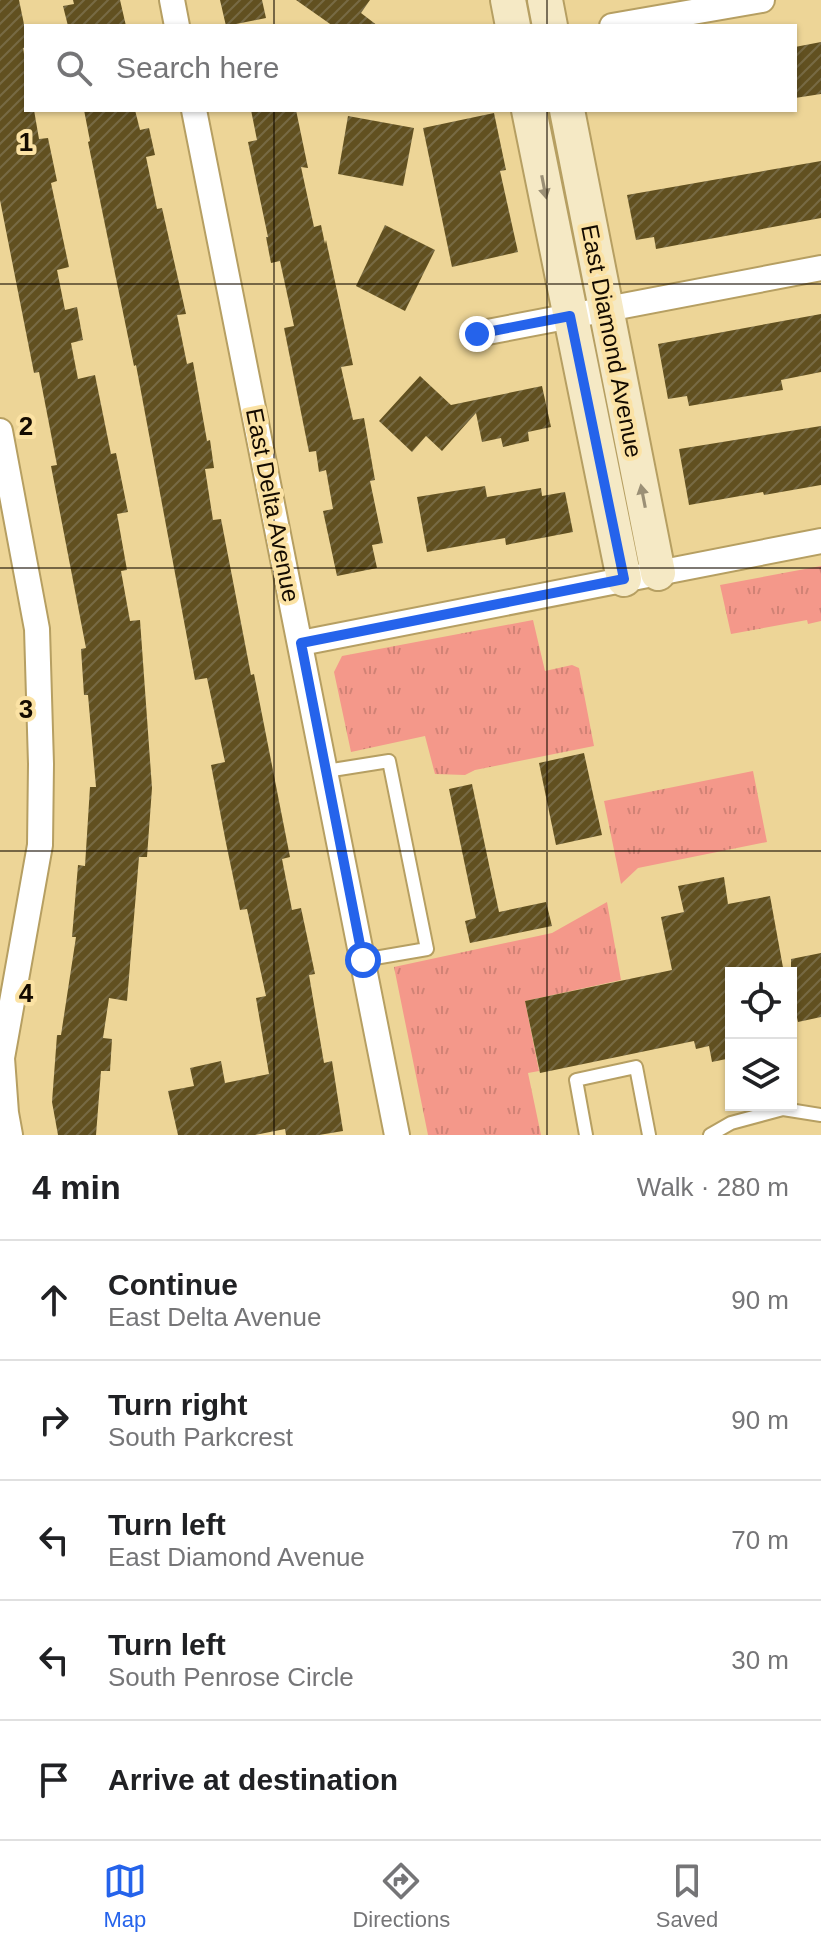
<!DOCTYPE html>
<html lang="en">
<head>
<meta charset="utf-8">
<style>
	:root { --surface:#fff; --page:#f6f6f6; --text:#202124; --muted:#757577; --line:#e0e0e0; --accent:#2563eb }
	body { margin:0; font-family:Helvetica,sans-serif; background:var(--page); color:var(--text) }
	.controls { position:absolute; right:24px; bottom:24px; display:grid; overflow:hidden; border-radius:0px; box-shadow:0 2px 6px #0004 }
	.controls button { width:72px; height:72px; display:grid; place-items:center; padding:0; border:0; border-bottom:2px solid var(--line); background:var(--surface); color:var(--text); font:40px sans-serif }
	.stop { position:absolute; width:24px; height:24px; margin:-18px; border:6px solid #2563eb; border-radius:50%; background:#fff }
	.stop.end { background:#2563eb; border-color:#fff; box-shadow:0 2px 8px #0008 }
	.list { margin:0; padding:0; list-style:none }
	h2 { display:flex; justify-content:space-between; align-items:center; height:104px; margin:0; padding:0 32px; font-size:34px }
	h2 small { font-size:26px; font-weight:400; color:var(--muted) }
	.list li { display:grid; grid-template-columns:52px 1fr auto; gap:24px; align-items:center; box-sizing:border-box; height:120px; padding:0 32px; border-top:2px solid var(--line) }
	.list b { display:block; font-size:30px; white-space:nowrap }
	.list p { margin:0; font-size:26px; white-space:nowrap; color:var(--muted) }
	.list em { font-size:26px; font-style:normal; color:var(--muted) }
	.icon { flex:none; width:44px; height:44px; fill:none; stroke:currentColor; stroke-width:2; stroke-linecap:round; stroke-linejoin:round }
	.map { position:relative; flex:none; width:821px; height:1135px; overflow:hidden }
	.search { position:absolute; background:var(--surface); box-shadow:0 2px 6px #0004; left:24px; right:24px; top:24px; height:88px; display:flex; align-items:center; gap:20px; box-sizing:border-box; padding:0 28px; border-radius:0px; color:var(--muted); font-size:30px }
	.sheet { height:704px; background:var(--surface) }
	nav { display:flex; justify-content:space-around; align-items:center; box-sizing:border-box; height:112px; border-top:2px solid var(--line); background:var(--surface); font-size:22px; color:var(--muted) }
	nav a { display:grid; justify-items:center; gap:4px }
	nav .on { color:var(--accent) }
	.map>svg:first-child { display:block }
	.park { fill:url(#park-tufts) }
	.building { fill:url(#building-hatch) }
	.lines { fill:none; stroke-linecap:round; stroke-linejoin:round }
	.lane-casing { stroke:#b69f62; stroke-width:16 }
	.street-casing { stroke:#b69f62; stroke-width:28 }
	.secondary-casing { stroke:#b69f62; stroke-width:38 }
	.lane { stroke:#fff; stroke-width:12 }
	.street { stroke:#fff; stroke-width:24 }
	.secondary { stroke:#f5e9c5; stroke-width:34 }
	.oneway { fill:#9b9076 }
	.route { stroke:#2563eb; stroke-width:10 }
	.grid { fill:none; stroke:#140b00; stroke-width:2; stroke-opacity:0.55 }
	.labels { text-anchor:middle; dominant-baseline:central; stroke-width:8; stroke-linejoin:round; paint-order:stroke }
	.street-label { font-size:24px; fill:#140b00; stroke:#fbe2a4 }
	.grid-label { font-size:26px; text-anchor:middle; font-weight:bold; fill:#140b00; stroke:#fbe2a4; stroke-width:8; stroke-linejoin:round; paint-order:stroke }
</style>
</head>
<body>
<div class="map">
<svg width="821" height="1135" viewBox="0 0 821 1135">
	<defs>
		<pattern id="park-tufts" width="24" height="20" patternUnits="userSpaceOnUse" patternTransform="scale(2)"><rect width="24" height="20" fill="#f4988a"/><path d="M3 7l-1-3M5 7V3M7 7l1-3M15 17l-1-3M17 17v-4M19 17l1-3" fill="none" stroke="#d08275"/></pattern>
		<pattern id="building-hatch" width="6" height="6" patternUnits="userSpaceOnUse" patternTransform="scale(2)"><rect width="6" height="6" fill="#615020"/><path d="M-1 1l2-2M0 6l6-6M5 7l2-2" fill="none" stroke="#776a44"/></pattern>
	</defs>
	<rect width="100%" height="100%" fill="#edd597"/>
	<g class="park">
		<path d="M 821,566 L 821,621 L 808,624 L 807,620 L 731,634 L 720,585 Z"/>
		<path d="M 533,620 L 545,671 L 572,665 L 579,668 L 594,746 L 475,770 L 465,775 L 435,774 L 425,736 L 351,752 L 334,672 L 342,656 Z"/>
		<path d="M 753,771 L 767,842 L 638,868 L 621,884 L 604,801 Z"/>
		<path d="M 607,902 L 621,980 L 525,1001 L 539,1071 L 528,1073 L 541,1135 L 428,1135 L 394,967 L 552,933 Z"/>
	</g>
	<g class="building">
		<path d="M 0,0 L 19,0 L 26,34 L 26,48 L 23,48 L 26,66 L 26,110 L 34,110 L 39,139 L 48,138 L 57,181 L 51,183 L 69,267 L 57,270 L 65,310 L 77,307 L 83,340 L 71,343 L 78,379 L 95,375 L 111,454 L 116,453 L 128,512 L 117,514 L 127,570 L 121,571 L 130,621 L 140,620 L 152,788 L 147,857 L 139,857 L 127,1001 L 109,998 L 103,1038 L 112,1039 L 110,1071 L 101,1071 L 96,1135 L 58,1135 L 52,1102 L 57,1035 L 61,1035 L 76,937 L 72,937 L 78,865 L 85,866 L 90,787 L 96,787 L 88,695 L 84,695 L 81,649 L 86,648 L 51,466 L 57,465 L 39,372 L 34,373 L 0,200 Z"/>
		<path d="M 73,0 L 120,0 L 126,26 L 68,26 L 63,6 L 74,4 Z"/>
		<path d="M 220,0 L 262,0 L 266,18 L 226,26 Z"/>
		<path d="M 296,0 L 370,0 L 361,13 L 378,26 L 333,26 Z"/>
		<path d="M 821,42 L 821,94 L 795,98 L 795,47 Z"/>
		<path d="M 84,110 L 135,110 L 140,130 L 149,128 L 155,155 L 146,157 L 157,209 L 162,208 L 186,314 L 177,315 L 187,364 L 193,362 L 207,441 L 210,440 L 214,468 L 205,469 L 213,520 L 221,519 L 251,675 L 254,674 L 290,857 L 282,859 L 292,910 L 301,908 L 315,974 L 309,975 L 324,1063 L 332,1061 L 343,1131 L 319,1135 L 286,1135 L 285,1129 L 255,1135 L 178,1135 L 168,1091 L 194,1086 L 190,1068 L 221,1061 L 225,1083 L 269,1074 L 256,998 L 266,996 L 247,909 L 240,910 L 226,843 L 211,765 L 225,762 L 207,678 L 195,680 L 136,365 L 134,366 L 88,142 L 90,141 Z"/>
		<path d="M 251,110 L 296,110 L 308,168 L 301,167 L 314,227 L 321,225 L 325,244 L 326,240 L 353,365 L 341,367 L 353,420 L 364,418 L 375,480 L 370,481 L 383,543 L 372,545 L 377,568 L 337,576 L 323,511 L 333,509 L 326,470 L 319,472 L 316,451 L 309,452 L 284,328 L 294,326 L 280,261 L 271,263 L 266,237 L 268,237 L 248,142 L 257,140 Z"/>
		<path d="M 494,113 L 506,170 L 500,171 L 518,252 L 452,267 L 423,128 Z"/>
		<path d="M 348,116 L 414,128 L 403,186 L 338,174 Z"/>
		<path d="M 821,161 L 821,218 L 656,249 L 654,237 L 636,240 L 627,195 Z"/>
		<path d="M 385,225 L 435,250 L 405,311 L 356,286 Z"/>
		<path d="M 821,314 L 821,372 L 781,380 L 783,390 L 689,406 L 687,396 L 668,399 L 658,344 Z"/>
		<path d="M 420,376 L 451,405 L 542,386 L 551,427 L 528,432 L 529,441 L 503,447 L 501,438 L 482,442 L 476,413 L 442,451 L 426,436 L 412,452 L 379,421 Z"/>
		<path d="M 821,426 L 821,485 L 764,495 L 763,492 L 689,505 L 679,449 Z"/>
		<path d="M 485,486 L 487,497 L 541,488 L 542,496 L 565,492 L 573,532 L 506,545 L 505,538 L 427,552 L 417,497 Z"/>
		<path d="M 584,753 L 602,835 L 556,845 L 539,763 Z"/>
		<path d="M 472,784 L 499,912 L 546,902 L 552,926 L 470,943 L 465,921 L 476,918 L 449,789 Z"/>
		<path d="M 724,877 L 728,904 L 770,896 L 784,973 L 731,973 L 731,1058 L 712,1062 L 709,1046 L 696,1049 L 694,1041 L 540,1073 L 525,1001 L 672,970 L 661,917 L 684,912 L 678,886 Z"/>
		<path d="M 821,953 L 821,1017 L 798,1022 L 791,991 L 791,959 Z"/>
	</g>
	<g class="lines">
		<g class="lane-casing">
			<g id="lane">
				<path d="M 326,771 L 389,761 L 427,949 L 363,960"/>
				<path d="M 586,1135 L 576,1080 L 636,1067 L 649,1135"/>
				<path d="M 710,1135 L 731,1123 L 783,1109 L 821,1115"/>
			</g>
		</g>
		<g class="street-casing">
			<g id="street">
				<path d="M 172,0 L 177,26"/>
				<path d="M 612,26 L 762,0"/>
				<path d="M 194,110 L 397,1135"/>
				<path d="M 477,334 L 821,268"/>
				<path d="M 0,431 L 37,629 L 41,764 L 40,845 L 2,1058 L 6,1113 L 10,1135"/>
				<path d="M 301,643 L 821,541"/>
			</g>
		</g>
		<g class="secondary-casing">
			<g id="secondary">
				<path d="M 508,0 L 513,26"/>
				<path d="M 545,0 L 550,26"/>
				<path d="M 529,110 L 624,579"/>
				<path d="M 567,110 L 658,573"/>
			</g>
		</g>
		<use href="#lane" class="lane"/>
		<use href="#street" class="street"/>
		<use href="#secondary" class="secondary"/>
	</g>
	<defs><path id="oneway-solid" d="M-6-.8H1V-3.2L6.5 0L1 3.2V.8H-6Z" transform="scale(2)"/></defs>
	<g class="oneway">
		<use href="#oneway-solid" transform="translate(544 187) rotate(79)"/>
		<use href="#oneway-solid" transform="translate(643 496) rotate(-101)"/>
	</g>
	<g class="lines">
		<path class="route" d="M 363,960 L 301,643 L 624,579 L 570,316 L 477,334"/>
	</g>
	<path class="grid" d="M 274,0 L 274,26M 547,0 L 547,26M 274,110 L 274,1135M 547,110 L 547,1135M 0,284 L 821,284M 0,568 L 821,568M 0,851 L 821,851"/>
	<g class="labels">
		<g class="street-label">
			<text transform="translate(612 341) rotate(79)">East Diamond Avenue</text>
			<text transform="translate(273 505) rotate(79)">East Delta Avenue</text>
		</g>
	</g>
	<g class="grid-label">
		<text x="26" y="151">1</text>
		<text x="26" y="435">2</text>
		<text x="26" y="718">3</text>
		<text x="26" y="1002">4</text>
	</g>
</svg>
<div class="controls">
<button><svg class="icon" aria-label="locate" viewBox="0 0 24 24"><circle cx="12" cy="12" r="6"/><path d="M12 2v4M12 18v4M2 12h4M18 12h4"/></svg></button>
<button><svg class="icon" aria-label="layers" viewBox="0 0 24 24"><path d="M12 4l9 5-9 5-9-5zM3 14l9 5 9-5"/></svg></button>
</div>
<div class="stop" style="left:363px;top:960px"></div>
<div class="stop end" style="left:477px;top:334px"></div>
<div class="search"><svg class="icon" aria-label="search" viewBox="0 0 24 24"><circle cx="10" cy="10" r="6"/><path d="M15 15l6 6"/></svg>Search here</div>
</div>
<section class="sheet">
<h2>4 min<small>Walk · 280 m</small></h2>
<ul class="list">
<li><svg class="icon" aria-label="ahead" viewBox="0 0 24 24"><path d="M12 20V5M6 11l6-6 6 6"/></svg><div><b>Continue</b><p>East Delta Avenue</p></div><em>90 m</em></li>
<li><svg class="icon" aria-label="right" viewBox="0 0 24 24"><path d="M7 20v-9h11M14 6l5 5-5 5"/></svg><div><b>Turn right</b><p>South Parkcrest</p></div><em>90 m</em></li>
<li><svg class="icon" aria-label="left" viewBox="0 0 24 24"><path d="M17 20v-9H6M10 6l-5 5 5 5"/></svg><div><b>Turn left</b><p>East Diamond Avenue</p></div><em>70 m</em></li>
<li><svg class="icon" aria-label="left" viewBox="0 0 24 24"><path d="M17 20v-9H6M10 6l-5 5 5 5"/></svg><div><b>Turn left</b><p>South Penrose Circle</p></div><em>30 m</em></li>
<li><svg class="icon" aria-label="arrive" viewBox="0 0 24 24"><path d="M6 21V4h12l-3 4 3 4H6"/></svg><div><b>Arrive at destination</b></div></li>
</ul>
</section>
<nav>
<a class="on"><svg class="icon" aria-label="map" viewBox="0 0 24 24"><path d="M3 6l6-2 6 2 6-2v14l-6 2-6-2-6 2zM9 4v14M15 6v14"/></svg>Map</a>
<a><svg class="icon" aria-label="directions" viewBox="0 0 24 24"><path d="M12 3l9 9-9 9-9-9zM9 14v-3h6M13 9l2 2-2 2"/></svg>Directions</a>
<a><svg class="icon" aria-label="saved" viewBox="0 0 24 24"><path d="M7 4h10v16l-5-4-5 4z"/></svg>Saved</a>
</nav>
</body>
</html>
